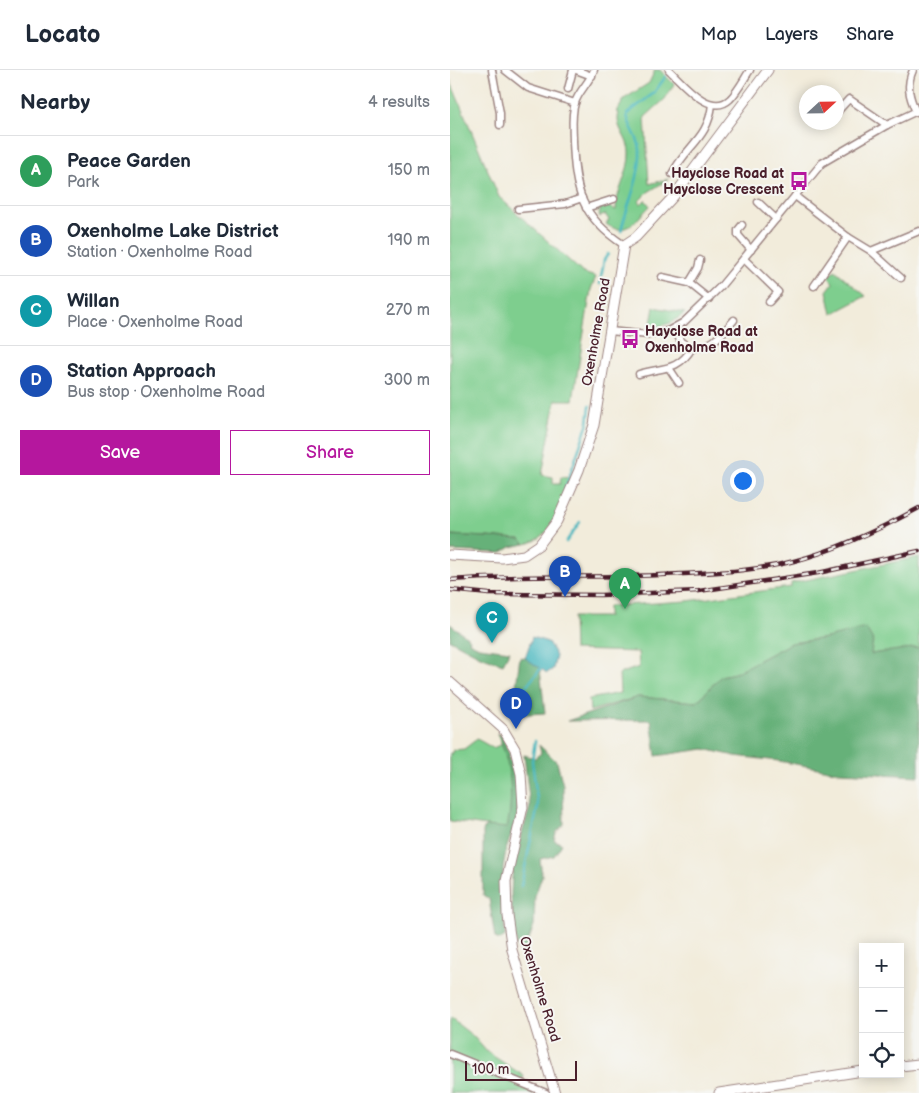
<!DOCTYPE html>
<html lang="en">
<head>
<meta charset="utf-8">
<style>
	:root { --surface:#fff; --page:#f2f2f3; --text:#1f2937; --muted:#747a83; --line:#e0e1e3; --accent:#b5179e }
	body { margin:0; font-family:"Balsamiq Sans",sans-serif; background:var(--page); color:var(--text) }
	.controls { position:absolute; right:15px; bottom:15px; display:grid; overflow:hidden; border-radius:0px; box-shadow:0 2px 12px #0003 }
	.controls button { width:45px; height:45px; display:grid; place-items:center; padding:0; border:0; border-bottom:1px solid var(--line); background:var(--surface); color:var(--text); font:25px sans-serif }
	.compass { position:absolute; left:349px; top:15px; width:45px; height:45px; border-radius:50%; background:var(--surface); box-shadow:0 2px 12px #0003; rotate:68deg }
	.scale { position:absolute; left:15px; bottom:12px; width:112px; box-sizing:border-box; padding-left:5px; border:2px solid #4a1f2b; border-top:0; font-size:14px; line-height:18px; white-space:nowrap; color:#4a1f2b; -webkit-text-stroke:4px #f6f6f2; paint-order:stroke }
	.you { position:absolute; left:292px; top:410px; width:18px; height:18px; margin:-12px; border:4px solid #fff; border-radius:50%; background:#1a73e8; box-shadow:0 0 0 8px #1a73e833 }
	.badge { display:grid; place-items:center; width:32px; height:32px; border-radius:50%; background:var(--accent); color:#fff; font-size:16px; font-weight:700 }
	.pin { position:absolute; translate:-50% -41px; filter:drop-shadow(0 1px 2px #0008) }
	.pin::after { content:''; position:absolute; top:26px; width:18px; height:15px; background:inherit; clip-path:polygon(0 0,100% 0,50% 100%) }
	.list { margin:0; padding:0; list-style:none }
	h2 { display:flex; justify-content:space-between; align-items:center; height:65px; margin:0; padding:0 20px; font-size:21px }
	h2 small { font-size:16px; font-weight:400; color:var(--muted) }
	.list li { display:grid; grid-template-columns:32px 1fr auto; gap:15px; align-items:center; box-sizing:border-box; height:70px; padding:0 20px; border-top:1px solid var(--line) }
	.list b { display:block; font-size:19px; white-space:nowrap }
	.list p { margin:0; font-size:16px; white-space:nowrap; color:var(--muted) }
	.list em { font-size:16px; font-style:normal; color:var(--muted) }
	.actions { display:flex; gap:10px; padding:15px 20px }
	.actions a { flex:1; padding:11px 0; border:1px solid var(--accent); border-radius:0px; text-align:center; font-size:18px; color:var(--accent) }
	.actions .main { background:var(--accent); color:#fff }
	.icon { flex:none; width:28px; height:28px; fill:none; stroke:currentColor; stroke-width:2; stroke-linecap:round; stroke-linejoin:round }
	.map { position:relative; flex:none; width:469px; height:1023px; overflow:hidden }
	header { display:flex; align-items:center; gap:30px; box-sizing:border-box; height:70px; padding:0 25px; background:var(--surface); border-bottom:1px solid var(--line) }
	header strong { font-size:24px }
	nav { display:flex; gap:28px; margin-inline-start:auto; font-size:18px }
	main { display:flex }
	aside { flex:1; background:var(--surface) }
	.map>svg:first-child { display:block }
	.green { fill:#7ece8e; stroke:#64765c }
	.forest { fill:#66b179; stroke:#586852 }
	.water { fill:#47b7bf; stroke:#486b75 }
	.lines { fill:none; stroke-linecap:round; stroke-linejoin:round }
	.stream { stroke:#47b7bf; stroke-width:2.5 }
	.street-casing { stroke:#9e8683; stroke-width:9 }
	.secondary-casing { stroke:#9e8683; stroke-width:11 }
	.street { stroke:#fff; stroke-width:6 }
	.secondary { stroke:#fff; stroke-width:9 }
	.rail-casing { stroke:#4a1f2b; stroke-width:4.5 }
	.rail { stroke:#f6f6f2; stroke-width:2.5; stroke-dasharray:8; stroke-linecap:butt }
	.labels { text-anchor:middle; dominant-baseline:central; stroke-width:4; stroke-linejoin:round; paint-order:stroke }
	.poi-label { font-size:14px; font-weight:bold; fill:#4a1f2b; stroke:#f6f6f2; text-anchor:end }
	.street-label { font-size:14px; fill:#4a1f2b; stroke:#f6f6f2 }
</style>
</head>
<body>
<header>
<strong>Locato</strong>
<nav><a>Map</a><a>Layers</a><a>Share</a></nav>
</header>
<main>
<aside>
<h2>Nearby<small>4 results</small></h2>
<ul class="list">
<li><span class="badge" style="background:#2e9e5b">A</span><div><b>Peace Garden</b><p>Park</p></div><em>150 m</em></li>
<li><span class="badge" style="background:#1a4fb4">B</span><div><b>Oxenholme Lake District</b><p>Station · Oxenholme Road</p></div><em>190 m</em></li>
<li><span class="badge" style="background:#0f9aa8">C</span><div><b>Willan</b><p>Place · Oxenholme Road</p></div><em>270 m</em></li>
<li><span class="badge" style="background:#1a4fb4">D</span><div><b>Station Approach</b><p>Bus stop · Oxenholme Road</p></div><em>300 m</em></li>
</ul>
<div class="actions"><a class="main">Save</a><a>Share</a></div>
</aside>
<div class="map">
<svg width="469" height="1023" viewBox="0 0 469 1023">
	<rect width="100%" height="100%" fill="#f6f6f2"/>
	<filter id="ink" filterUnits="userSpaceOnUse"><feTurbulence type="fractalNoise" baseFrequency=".02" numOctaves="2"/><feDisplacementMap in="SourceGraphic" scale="10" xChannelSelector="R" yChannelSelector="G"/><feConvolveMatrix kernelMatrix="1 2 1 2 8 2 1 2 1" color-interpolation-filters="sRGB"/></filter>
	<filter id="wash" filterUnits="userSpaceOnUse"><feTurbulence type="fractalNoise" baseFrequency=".0096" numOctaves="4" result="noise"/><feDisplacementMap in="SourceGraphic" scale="20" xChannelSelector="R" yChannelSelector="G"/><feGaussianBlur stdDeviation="1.12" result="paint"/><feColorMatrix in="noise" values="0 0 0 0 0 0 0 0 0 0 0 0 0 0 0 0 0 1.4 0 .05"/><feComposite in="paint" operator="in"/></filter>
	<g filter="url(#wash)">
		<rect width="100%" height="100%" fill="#f2ecdb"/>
		<g class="green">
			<path d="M 205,0 L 210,0 L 224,14 L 215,29 L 195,47 L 199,114 L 219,109 L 198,122 L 189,131 L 191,134 L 195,130 L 200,136 C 186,150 175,168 156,154 L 159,150 L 155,144 L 150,147 L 149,145 L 151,138 L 147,142 L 144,138 L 157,136 L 166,140 C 165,124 180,101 179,83 C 179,67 164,58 169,43 L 167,42 L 174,29 L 199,13 Z"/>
			<path d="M 0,10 L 49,127 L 133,203 L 146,207 L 141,219 L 123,330 L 106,330 L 92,405 L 103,407 L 103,414 L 110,414 L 111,407 L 122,408 C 113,431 103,470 75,474 L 70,469 L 0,465 Z"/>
			<path d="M 385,200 L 416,226 L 382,244 L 377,221 L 383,213 L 378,206 Z"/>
			<path d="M 204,237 L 235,243 L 221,253 L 200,259 Z"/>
			<path d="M 469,487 L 469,578 L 421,584 L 377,568 L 341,573 L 285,603 L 271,606 L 247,632 L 188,627 L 140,641 L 139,629 L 170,623 L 169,604 L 189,597 L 188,582 L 124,580 L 123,547 L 158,547 L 158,536 L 237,531 L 341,517 L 341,513 Z"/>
			<path d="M 27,669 L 43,678 L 52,674 C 63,702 63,730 58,759 L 0,751 L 0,683 L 2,683 L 3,680 L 14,679 Z"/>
			<path d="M 0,948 L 23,966 L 37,982 L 74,1006 L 72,1011 L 89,1023 L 0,1023 Z"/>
		</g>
		<g class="forest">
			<path d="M 0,465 L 70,469 L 75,474 L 61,477 L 51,483 L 0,481 Z"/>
			<path d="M 0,554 L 20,569 L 19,572 L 29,577 L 60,581 L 53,594 L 30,586 L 0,570 Z"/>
			<path d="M 416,558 L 423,570 L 421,584 L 469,577 L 469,706 L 390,702 L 329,691 L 285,686 L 254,679 L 206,686 L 201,650 L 117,651 L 188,627 L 247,632 L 271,606 L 285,603 L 341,573 L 377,568 Z"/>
			<path d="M 70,587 L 89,590 L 95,643 L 62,645 Z"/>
			<path d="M 47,663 L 53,667 L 60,686 L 68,723 L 68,745 L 56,780 L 53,798 L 55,866 L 50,870 L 45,868 L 39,829 L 33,825 L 33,761 L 36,756 L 57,758 C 64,723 61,695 47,663 Z"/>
			<path d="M 89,675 L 107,692 L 113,715 L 114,754 L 106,763 L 104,770 L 112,774 L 104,786 L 90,789 L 92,806 L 85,826 L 84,855 L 73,886 L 68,879 L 63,860 L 61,823 L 63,793 L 80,737 L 74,685 L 85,688 L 91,683 Z"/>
		</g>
		<path class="water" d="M 82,567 L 98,572 L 106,586 L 103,599 L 97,603 L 75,588 Z"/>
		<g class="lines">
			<g class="stream">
				<path d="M 171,161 C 177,135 191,107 190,80 C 189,66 178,57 177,44 L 204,23 L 216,6"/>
				<path d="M 150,214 L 154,190 L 158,184"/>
				<path d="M 117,420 L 115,419 L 138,353 L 140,336"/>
				<path d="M 116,472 L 130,452"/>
				<path d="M 77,643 L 75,618 L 91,598"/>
				<path d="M 71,816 L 88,736 L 82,691 L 85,671"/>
			</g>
		</g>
	</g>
	<g filter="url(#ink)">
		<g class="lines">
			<g class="street-casing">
				<g id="street">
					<path d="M 42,0 L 50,43 L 50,55"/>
					<path d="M 55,0 L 78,18 L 125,33"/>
					<path d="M 126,0 L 142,6"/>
					<path d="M 144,0 C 139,13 128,22 125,33 C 121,45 123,59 123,71 C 125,121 131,147 174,175"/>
					<path d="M 219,0 C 232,12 260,48 280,29 C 288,21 294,9 300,0"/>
					<path d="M 463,0 C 456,16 459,26 466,42"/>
					<path d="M 118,19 L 123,0"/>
					<path d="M 388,41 L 399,29 L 437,55"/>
					<path d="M 222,104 C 236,76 259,68 262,34"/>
					<path d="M 345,126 L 398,167 L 421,181 L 469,161"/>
					<path d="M 308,132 L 326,149"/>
					<path d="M 136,138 L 164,129"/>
					<path d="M 68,139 L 115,134 L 132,128"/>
					<path d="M 292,155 L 288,160 L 288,165 L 301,180"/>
					<path d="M 421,181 L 451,208"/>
					<path d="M 294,189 L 328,222 L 319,232"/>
					<path d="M 212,207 L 239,213 L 259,229"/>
					<path d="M 239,213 L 248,198 L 250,190"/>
					<path d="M 364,216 L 398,167"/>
					<path d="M 224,258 L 231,272 L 242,278"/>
					<path d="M 160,261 L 198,265 L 218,261 L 234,252 L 271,216 L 372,93 L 437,55 L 469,40"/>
					<path d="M 219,298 L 229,313"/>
					<path d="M 189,304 C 211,297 228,302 242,278 C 262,278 272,264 284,250"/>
					<path d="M 0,984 L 96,1023"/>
				</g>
			</g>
			<g class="secondary-casing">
				<g id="secondary">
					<path d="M 0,485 L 52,488 L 74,485 L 89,475 L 107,451 L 129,400 L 144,355 L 174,175 L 186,167 L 223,127 L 318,0"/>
					<path d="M 0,612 L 53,659 L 65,679 L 71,704 L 73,737 L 56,811 L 57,845 L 62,880 L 105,1023"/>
					<path d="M 450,996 L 469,994"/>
					<path d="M 269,1023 L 413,1001"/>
				</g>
			</g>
			<use href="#street" class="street"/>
			<use href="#secondary" class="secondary"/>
			<g class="rail-casing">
				<g id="rail">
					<path d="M 0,510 C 77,504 154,509 231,504 C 269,502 307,501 344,491 C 387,480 430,459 469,438"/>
					<path d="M 0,520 L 39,524 L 151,525 L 249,521 L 368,503 L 469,481"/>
				</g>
			</g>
			<use href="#rail" class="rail"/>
		</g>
	</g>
	<defs>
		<g id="bus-bare" transform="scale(1.5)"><path d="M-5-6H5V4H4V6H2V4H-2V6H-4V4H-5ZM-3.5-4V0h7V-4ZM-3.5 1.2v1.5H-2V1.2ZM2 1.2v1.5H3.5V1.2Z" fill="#b5179e" stroke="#f6f6f2" stroke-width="2.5" paint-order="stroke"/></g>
	</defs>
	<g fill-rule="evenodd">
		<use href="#bus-bare" x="349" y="111"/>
		<use href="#bus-bare" x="180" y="269"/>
	</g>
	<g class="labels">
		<g class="poi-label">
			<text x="334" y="103">Hayclose Road at<tspan x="334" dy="16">Hayclose Crescent</tspan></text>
			<text x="195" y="261" text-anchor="start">Hayclose Road at<tspan x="195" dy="16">Oxenholme Road</tspan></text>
		</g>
		<g class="street-label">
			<text transform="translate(146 262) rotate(-80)">Oxenholme Road</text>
			<text transform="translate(90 919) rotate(73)">Oxenholme Road</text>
		</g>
	</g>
</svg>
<div class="controls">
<button>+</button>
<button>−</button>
<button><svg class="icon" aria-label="locate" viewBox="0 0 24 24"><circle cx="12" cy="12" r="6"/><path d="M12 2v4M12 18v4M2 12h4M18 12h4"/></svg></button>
</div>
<svg class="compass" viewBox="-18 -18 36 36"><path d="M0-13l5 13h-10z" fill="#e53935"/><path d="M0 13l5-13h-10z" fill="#747a83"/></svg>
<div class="scale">100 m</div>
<div class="you"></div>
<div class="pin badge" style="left:175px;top:539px;background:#2e9e5b">A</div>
<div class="pin badge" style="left:115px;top:527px;background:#1a4fb4">B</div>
<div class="pin badge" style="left:42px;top:573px;background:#0f9aa8">C</div>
<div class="pin badge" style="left:66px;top:659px;background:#1a4fb4">D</div>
</div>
</main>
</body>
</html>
